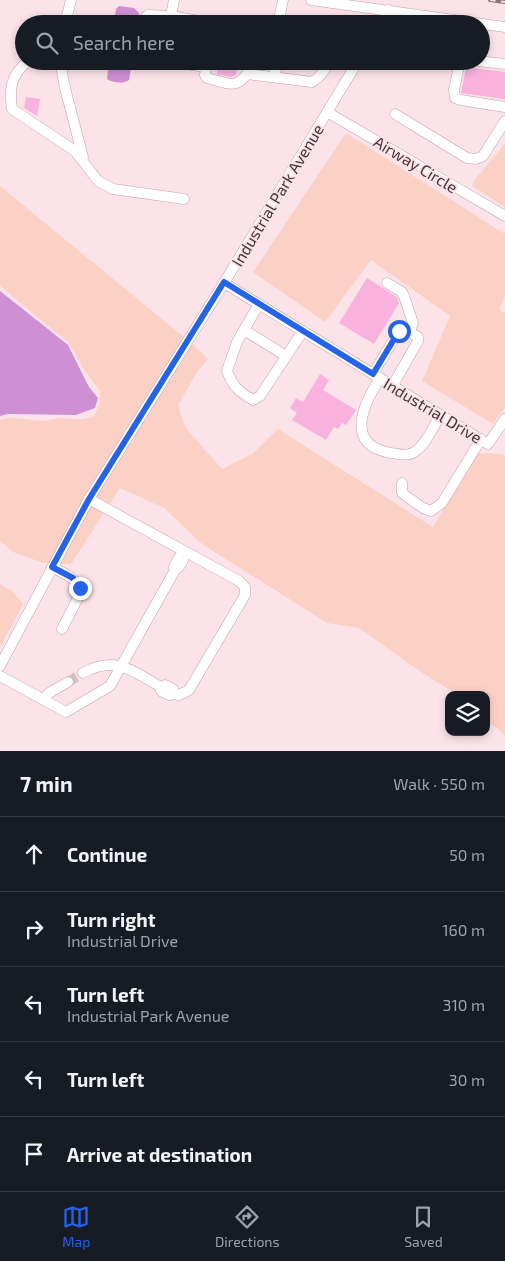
<!DOCTYPE html>
<html lang="en">
<head>
<meta charset="utf-8">
<style>
	:root { --surface:#171b24; --page:#242831; --text:#f1f3f6; --muted:#9ea1a6; --line:#363941; --accent:#2563eb }
	body { margin:0; font-family:"Exo 2",sans-serif; background:var(--page); color:var(--text) }
	.controls { position:absolute; right:15px; bottom:15px; display:grid; overflow:hidden; border-radius:10px; box-shadow:0 2px 8px #0003 }
	.controls button { width:45px; height:45px; display:grid; place-items:center; padding:0; border:0; border-bottom:1px solid var(--line); background:var(--surface); color:var(--text); font:25px sans-serif }
	.stop { position:absolute; width:15px; height:15px; margin:-11px; border:4px solid #2563eb; border-radius:50%; background:#fff }
	.stop.end { background:#2563eb; border-color:#fff; box-shadow:0 1px 5px #0008 }
	.list { margin:0; padding:0; list-style:none }
	h2 { display:flex; justify-content:space-between; align-items:center; height:65px; margin:0; padding:0 20px; font-size:21px }
	h2 small { font-size:16px; font-weight:400; color:var(--muted) }
	.list li { display:grid; grid-template-columns:32px 1fr auto; gap:15px; align-items:center; box-sizing:border-box; height:75px; padding:0 20px; border-top:1px solid var(--line) }
	.list b { display:block; font-size:19px; white-space:nowrap }
	.list p { margin:0; font-size:16px; white-space:nowrap; color:var(--muted) }
	.list em { font-size:16px; font-style:normal; color:var(--muted) }
	.icon { flex:none; width:28px; height:28px; fill:none; stroke:currentColor; stroke-width:2; stroke-linecap:round; stroke-linejoin:round }
	.map { position:relative; flex:none; width:505px; height:751px; overflow:hidden }
	.search { position:absolute; background:var(--surface); box-shadow:0 2px 8px #0003; left:15px; right:15px; top:15px; height:55px; display:flex; align-items:center; gap:12px; box-sizing:border-box; padding:0 18px; border-radius:28px; color:var(--muted); font-size:19px }
	.sheet { height:440px; background:var(--surface) }
	nav { display:flex; justify-content:space-around; align-items:center; box-sizing:border-box; height:70px; border-top:1px solid var(--line); background:var(--surface); font-size:14px; color:var(--muted) }
	nav a { display:grid; justify-items:center; gap:2px }
	nav .on { color:var(--accent) }
	.map>svg:first-child { display:block }
	.green { fill:#fcd1c5 }
	.water { fill:#cf8fd4 }
	.building { fill:#f8b2dd }
	.lines { fill:none; stroke-linecap:round; stroke-linejoin:round }
	.minor-tunnel { stroke:#d6c0c6; stroke-width:10; stroke-dasharray:10 5; stroke-linecap:butt }
	.minor-casing { stroke:#c4a0a9; stroke-width:11 }
	.minor { stroke:#fff; stroke-width:10 }
	.rail-casing { stroke:#867478; stroke-width:4 }
	.rail { stroke:#fbe3e9; stroke-width:2; stroke-dasharray:5.5; stroke-linecap:butt }
	.route { stroke:#2563eb; stroke-width:6 }
	.labels { text-anchor:middle; dominant-baseline:central; stroke-width:4; stroke-linejoin:round; paint-order:stroke }
	.street-label { font-size:16px; fill:#443539; stroke:#fbe3e9 }
</style>
</head>
<body>
<div class="map">
<svg width="505" height="751" viewBox="0 0 505 751">
	<rect width="100%" height="100%" fill="#fbe3e9"/>
	<g class="green">
		<path d="M 346,133 L 505,234 L 505,297 L 499,309 L 505,314 L 505,407 L 493,424 L 422,381 L 450,316 L 371,260 L 325,322 L 253,272 Z"/>
		<path d="M 505,144 L 505,207 L 472,186 L 476,178 Z"/>
		<path d="M 0,186 L 185,338 L 50,563 L 43,563 L 13,552 L 0,541 L 0,420 C 17,415 28,421 44,421 C 50,420 56,418 63,418 C 77,419 81,421 94,416 L 100,403 L 100,391 L 84,370 L 69,343 L 0,286 Z"/>
		<path d="M 191,343 L 208,359 L 197,372 L 178,405 L 185,427 L 222,469 L 252,454 L 279,428 L 284,433 L 433,527 L 476,454 L 489,453 L 505,455 L 505,735 L 486,720 L 486,695 L 458,695 L 424,674 L 359,628 L 327,623 L 202,544 L 164,508 L 120,488 L 71,564 L 59,564 L 92,501 Z"/>
		<path d="M 0,581 L 1,585 L 12,591 L 23,604 L 0,647 Z"/>
	</g>
	<g class="water">
		<path d="M 119,6 L 134,8 L 139,13 L 137,24 L 114,24 L 116,9 Z"/>
		<path d="M 109,61 L 132,61 L 129,80 C 123,84 113,83 107,79 Z"/>
		<path d="M 0,291 L 68,345 L 89,387 L 98,398 L 95,408 L 76,415 L 8,414 L 0,416 Z"/>
	</g>
	<g class="building">
		<path d="M 226,61 L 238,61 L 236,75 L 231,77 L 217,74 L 218,64 L 225,65 Z"/>
		<path d="M 466,67 L 505,72 L 505,99 L 461,93 Z"/>
		<path d="M 26,97 L 40,99 L 37,116 L 24,108 Z"/>
		<path d="M 367,278 L 397,297 L 399,303 L 374,344 L 339,323 Z"/>
		<path d="M 320,374 L 329,380 L 323,390 L 356,410 L 346,425 L 342,423 L 338,429 L 334,427 L 326,440 L 292,420 L 297,413 L 290,408 L 296,398 L 303,402 Z"/>
	</g>
	<g class="lines">
		<path class="minor-tunnel" d="M 68,682 L 83,673"/>
		<g class="minor-casing">
			<g id="minor">
				<path d="M 311,0 L 505,27"/>
				<path d="M 171,16 L 174,0"/>
				<path d="M 199,21 L 216,24"/>
				<path d="M 65,24 L 71,0"/>
				<path d="M 145,24 L 145,18 L 148,15 L 171,16 L 199,21 L 201,24"/>
				<path d="M 278,24 L 283,0"/>
				<path d="M 380,24 L 389,10"/>
				<path d="M 28,61 C 11,75 9,88 12,109 L 75,151 L 98,181 L 113,189 L 184,199"/>
				<path d="M 60,61 L 65,88 L 83,157"/>
				<path d="M 165,61 L 206,67 L 205,75 L 207,78 C 238,87 238,88 256,61"/>
				<path d="M 460,61 L 454,90 L 455,98 L 461,100 L 505,107"/>
				<path d="M 478,61 L 505,64"/>
				<path d="M 247,74 L 312,82 C 320,77 326,71 328,61"/>
				<path d="M 274,77 L 278,61"/>
				<path d="M 327,112 L 505,216"/>
				<path d="M 395,114 L 467,158 L 476,159 L 483,156 L 505,121"/>
				<path d="M 224,283 L 488,444 L 505,419"/>
				<path d="M 387,283 L 402,292 L 404,296 L 413,323 L 410,332"/>
				<path d="M 259,304 L 237,342 L 227,371 C 233,387 238,391 253,400 L 260,396 L 303,331"/>
				<path d="M 244,330 L 286,356"/>
				<path d="M 373,374 L 399,331 L 403,328 L 418,337 L 418,341 L 393,385"/>
				<path d="M 380,378 C 363,405 344,445 391,453 C 400,454 410,457 417,450 C 427,442 434,426 440,415"/>
				<path d="M 402,483 L 402,493 L 423,508 L 431,511 L 442,503 L 481,439"/>
				<path d="M 89,499 L 239,581 L 245,587 L 245,595 L 189,690 L 179,695 L 174,694 L 173,689 L 165,685 L 161,687 L 161,691 L 169,695 L 174,694"/>
				<path d="M 52,567 C 65,574 77,578 81,592 L 62,629"/>
				<path d="M 0,666 L 89,499 L 224,283 L 358,61"/>
				<path d="M 83,673 C 116,655 132,671 161,687"/>
				<path d="M 0,676 L 66,712 L 110,686 L 175,570 C 179,568 181,564 183,560 L 182,557 L 179,557 L 174,567 L 175,570"/>
				<path d="M 43,699 L 49,693 L 68,682"/>
			</g>
		</g>
		<use href="#minor" class="minor"/>
		<g class="rail-casing">
			<path id="rail" d="M 490,0 L 505,2"/>
		</g>
		<use href="#rail" class="rail"/>
	</g>
	<g class="lines">
		<path class="route" d="M 80,588 L 73,578 L 52,567 L 89,499 L 224,282 L 373,374 L 399,331"/>
	</g>
	<g class="labels">
		<g class="street-label">
			<text transform="translate(416 164) rotate(31)">Airway Circle</text>
			<text transform="translate(277 195) rotate(-59)">Industrial Park Avenue</text>
			<text transform="translate(433 410) rotate(31)">Industrial Drive</text>
		</g>
	</g>
</svg>
<div class="controls">
<button><svg class="icon" aria-label="layers" viewBox="0 0 24 24"><path d="M12 4l9 5-9 5-9-5zM3 14l9 5 9-5"/></svg></button>
</div>
<div class="stop" style="left:399px;top:331px"></div>
<div class="stop end" style="left:80px;top:588px"></div>
<div class="search"><svg class="icon" aria-label="search" viewBox="0 0 24 24"><circle cx="10" cy="10" r="6"/><path d="M15 15l6 6"/></svg>Search here</div>
</div>
<section class="sheet">
<h2>7 min<small>Walk · 550 m</small></h2>
<ul class="list">
<li><svg class="icon" aria-label="ahead" viewBox="0 0 24 24"><path d="M12 20V5M6 11l6-6 6 6"/></svg><div><b>Continue</b></div><em>50 m</em></li>
<li><svg class="icon" aria-label="right" viewBox="0 0 24 24"><path d="M7 20v-9h11M14 6l5 5-5 5"/></svg><div><b>Turn right</b><p>Industrial Drive</p></div><em>160 m</em></li>
<li><svg class="icon" aria-label="left" viewBox="0 0 24 24"><path d="M17 20v-9H6M10 6l-5 5 5 5"/></svg><div><b>Turn left</b><p>Industrial Park Avenue</p></div><em>310 m</em></li>
<li><svg class="icon" aria-label="left" viewBox="0 0 24 24"><path d="M17 20v-9H6M10 6l-5 5 5 5"/></svg><div><b>Turn left</b></div><em>30 m</em></li>
<li><svg class="icon" aria-label="arrive" viewBox="0 0 24 24"><path d="M6 21V4h12l-3 4 3 4H6"/></svg><div><b>Arrive at destination</b></div></li>
</ul>
</section>
<nav>
<a class="on"><svg class="icon" aria-label="map" viewBox="0 0 24 24"><path d="M3 6l6-2 6 2 6-2v14l-6 2-6-2-6 2zM9 4v14M15 6v14"/></svg>Map</a>
<a><svg class="icon" aria-label="directions" viewBox="0 0 24 24"><path d="M12 3l9 9-9 9-9-9zM9 14v-3h6M13 9l2 2-2 2"/></svg>Directions</a>
<a><svg class="icon" aria-label="saved" viewBox="0 0 24 24"><path d="M7 4h10v16l-5-4-5 4z"/></svg>Saved</a>
</nav>
</body>
</html>
